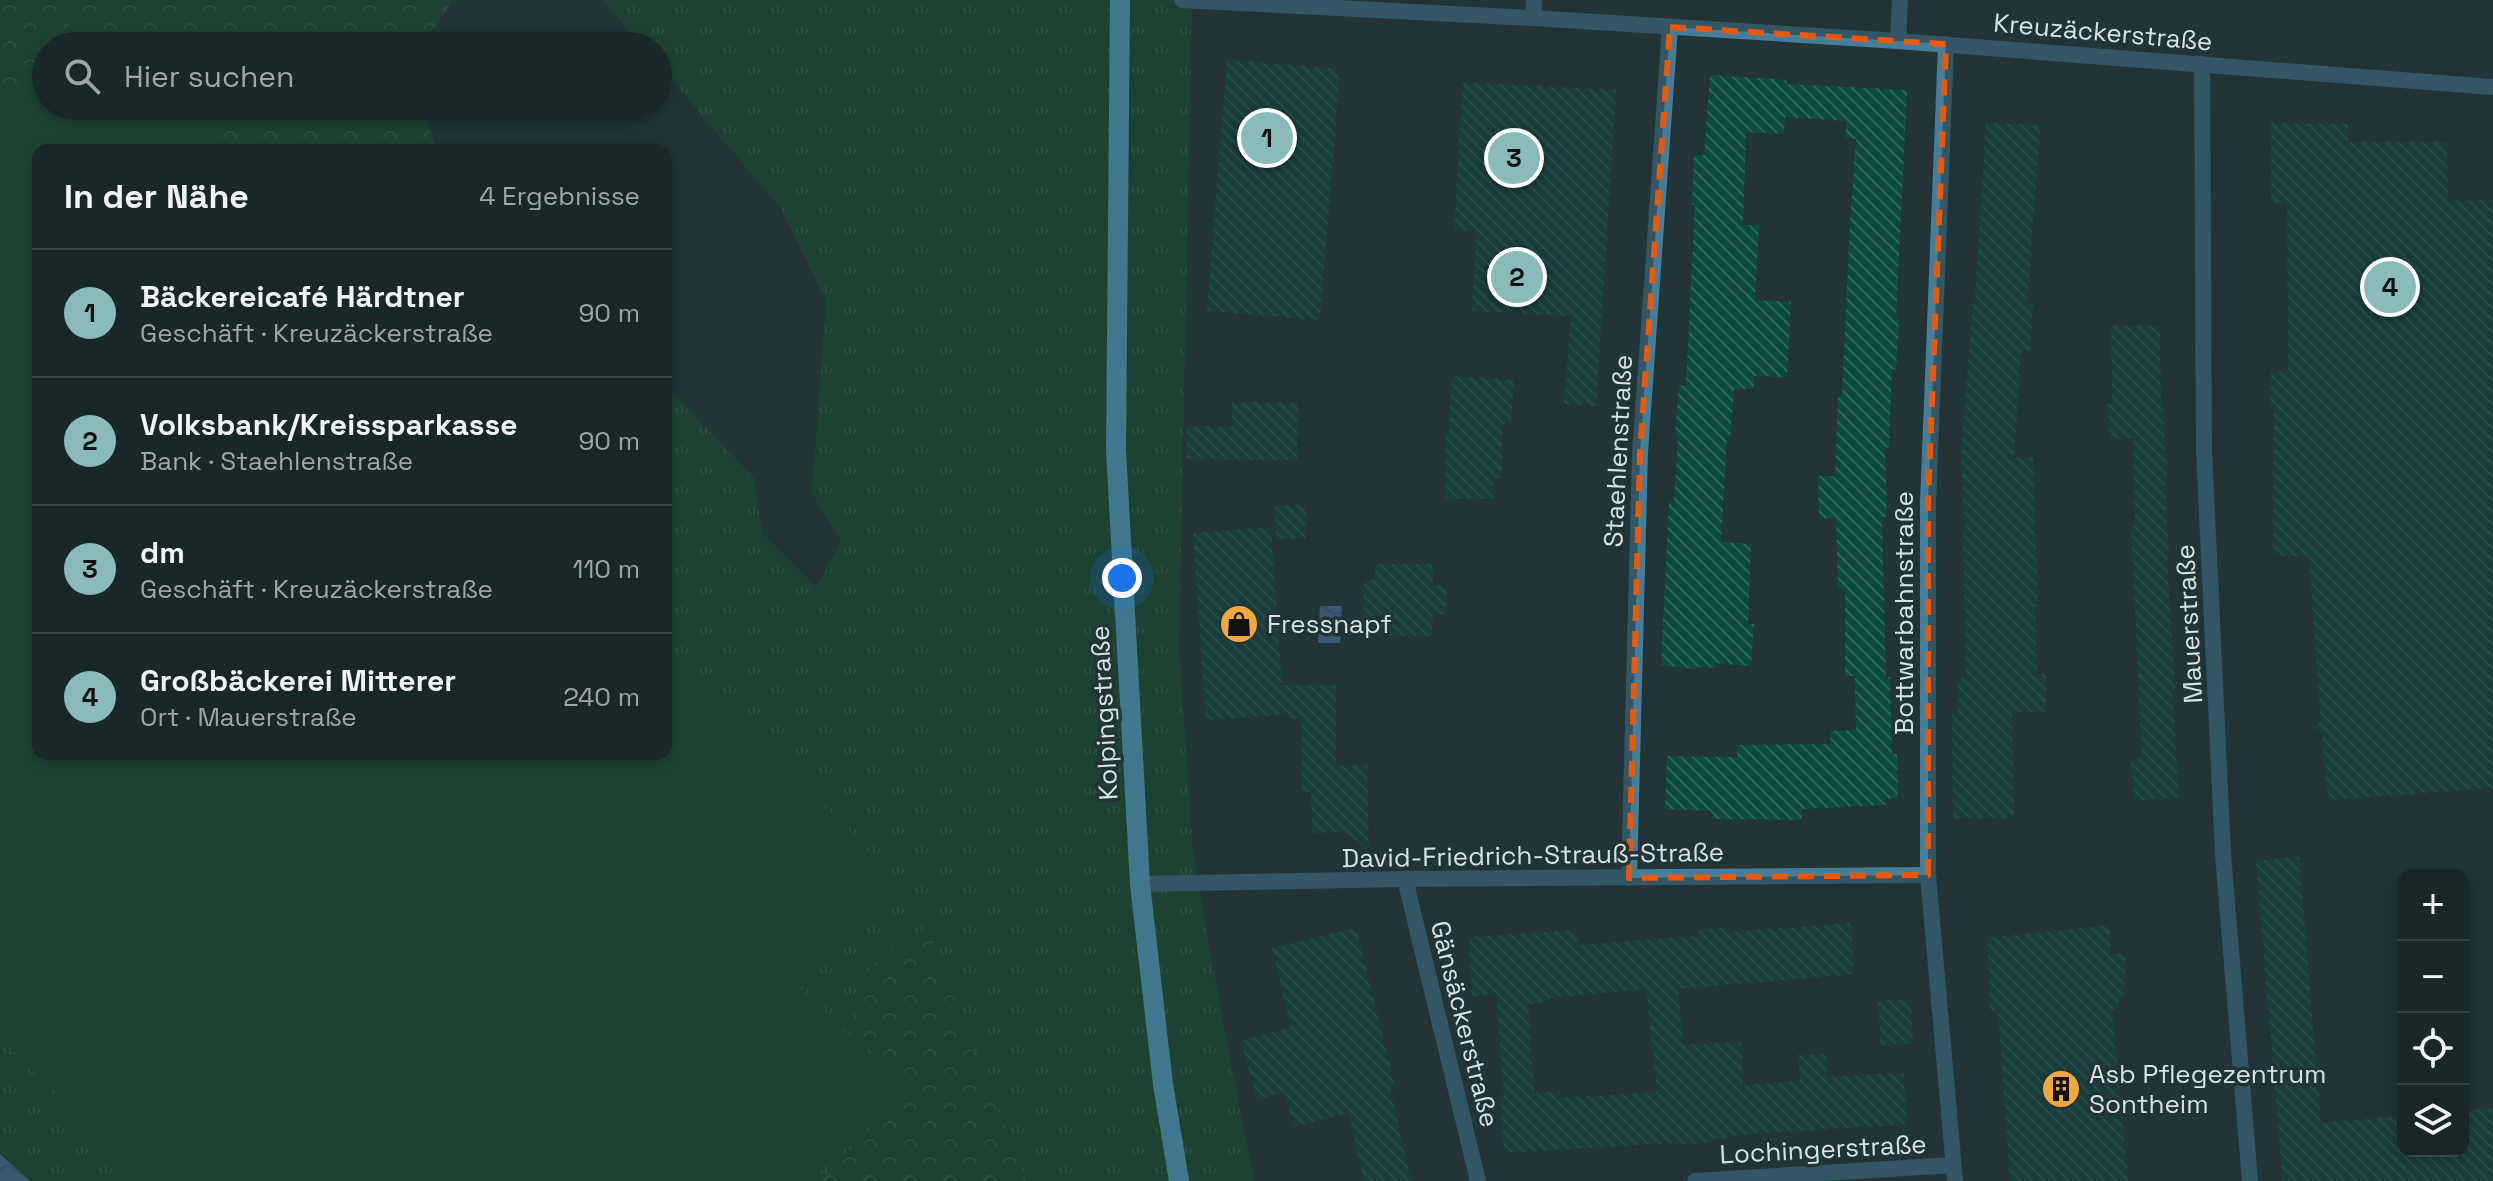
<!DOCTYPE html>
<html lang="de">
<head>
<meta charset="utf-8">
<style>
	:root { --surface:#1a2728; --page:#232f30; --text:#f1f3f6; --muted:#9fa5a8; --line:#384445; --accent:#8bbbb9 }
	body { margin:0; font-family:"Space Grotesk",sans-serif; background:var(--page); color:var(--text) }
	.controls { position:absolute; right:24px; bottom:24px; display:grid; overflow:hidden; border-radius:16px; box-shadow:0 4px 12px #0003 }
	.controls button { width:72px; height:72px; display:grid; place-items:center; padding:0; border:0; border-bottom:2px solid var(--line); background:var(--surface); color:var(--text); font:40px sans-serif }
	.you { position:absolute; left:1122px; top:578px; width:28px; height:28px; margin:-20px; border:6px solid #fff; border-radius:50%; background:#1a73e8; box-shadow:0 0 0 12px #1a73e833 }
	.badge { display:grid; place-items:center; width:52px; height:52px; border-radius:50%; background:var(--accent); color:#111; font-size:26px; font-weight:700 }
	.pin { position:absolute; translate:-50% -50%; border:4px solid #fff; box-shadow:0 2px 8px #0006 }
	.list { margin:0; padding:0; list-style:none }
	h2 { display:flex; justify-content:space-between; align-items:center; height:104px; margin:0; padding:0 32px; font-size:34px }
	h2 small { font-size:26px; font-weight:400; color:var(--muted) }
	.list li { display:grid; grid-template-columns:52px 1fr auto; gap:24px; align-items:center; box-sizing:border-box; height:128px; padding:0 32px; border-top:2px solid var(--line) }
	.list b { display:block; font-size:30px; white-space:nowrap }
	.list p { margin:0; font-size:26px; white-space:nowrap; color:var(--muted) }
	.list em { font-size:26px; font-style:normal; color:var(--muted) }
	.icon { flex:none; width:44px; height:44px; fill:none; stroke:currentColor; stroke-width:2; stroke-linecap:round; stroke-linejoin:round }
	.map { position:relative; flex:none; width:2493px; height:1181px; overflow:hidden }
	.search { position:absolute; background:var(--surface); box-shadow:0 4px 12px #0003; left:32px; top:32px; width:640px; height:88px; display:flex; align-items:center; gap:20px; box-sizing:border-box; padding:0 28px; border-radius:44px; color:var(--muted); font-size:30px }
	.panel { position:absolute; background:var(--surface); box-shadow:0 4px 12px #0003; left:32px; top:144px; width:640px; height:616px; border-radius:16px }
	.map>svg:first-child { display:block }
	.grass { fill:url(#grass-tufts) }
	.park { fill:url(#park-crowns) }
	.pitch { fill:#15562e }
	.water { fill:url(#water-waves) }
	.building { fill:url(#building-back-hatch); fill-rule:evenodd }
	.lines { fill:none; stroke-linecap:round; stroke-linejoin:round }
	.minor { stroke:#457e9a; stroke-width:16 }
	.primary { stroke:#68c8f6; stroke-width:20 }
	.marked { fill:none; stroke:#e8590c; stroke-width:6; stroke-dasharray:16 10; stroke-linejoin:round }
	.labels { text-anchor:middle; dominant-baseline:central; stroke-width:7; stroke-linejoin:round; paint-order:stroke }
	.street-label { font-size:26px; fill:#d7e2e3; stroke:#223436 }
	.poi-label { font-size:26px; fill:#d7e2e3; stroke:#223436; text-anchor:start }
</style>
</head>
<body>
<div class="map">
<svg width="2493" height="1181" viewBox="0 0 2493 1181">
	<defs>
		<pattern id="grass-tufts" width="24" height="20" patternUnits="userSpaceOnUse" patternTransform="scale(2)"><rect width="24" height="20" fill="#15562e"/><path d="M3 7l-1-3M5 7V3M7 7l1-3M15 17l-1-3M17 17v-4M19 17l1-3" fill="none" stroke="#366e4c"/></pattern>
		<pattern id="park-crowns" width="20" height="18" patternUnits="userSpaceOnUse" patternTransform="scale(2)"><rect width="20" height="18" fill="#15562e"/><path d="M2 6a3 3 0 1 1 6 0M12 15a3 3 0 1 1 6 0" fill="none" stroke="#366e4c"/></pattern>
		<pattern id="water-waves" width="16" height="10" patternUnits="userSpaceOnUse" patternTransform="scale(2)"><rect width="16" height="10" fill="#5a83c1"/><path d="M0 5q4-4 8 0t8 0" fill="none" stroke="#516d95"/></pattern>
		<pattern id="building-back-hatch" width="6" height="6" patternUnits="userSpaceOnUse" patternTransform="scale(2)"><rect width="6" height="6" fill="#0c4b40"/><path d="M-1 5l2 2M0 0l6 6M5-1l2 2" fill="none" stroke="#2f655b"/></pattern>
	</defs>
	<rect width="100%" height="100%" fill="#223436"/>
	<g class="grass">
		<path d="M 603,0 L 1192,0 L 1179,649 L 1193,850 L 1209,947 L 1254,1181 L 797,1181 L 209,754 L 871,878 L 666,674 L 666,386 L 754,478 L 762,533 L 816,587 L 841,542 L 812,493 L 826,300 L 780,207 L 658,64 L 658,46 L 642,46 Z"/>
		<path d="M 0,1020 L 158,1181 L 30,1181 L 0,1154 Z"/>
	</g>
	<g class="park">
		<path d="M 0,0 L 457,0 L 451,3 L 423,46 L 114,46 L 79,14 L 50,46 L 46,46 L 46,50 L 0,102 Z"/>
		<path d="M 179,106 L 422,106 L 435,146 L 439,150 L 227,150 Z"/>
		<path d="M 927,927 L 1026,1181 L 821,1181 L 908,1087 L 848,1029 L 870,966 Z"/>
	</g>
	<g class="pitch">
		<path d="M 79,14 L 114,46 L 50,46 Z"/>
		<path d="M 46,50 L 46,106 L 179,106 L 227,150 L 38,150 L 38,754 L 666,754 L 666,649 L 904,886 L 800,988 L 904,1088 L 811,1181 L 144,1181 L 0,1037 L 0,102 Z"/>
	</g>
	<g class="water">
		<path d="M 1320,606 L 1342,606 L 1340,643 L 1318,643 Z"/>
		<path d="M 0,1154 L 30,1181 L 0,1181 Z"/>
	</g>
	<g class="building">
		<path d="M 1227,60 L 1340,69 L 1320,320 L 1207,311 Z"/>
		<path d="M 1710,75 L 1787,80 L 1787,84 L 1907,90 L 1896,319 L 1899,320 L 1896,370 L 1892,369 L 1889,448 L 1885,447 L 1887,517 L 1882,517 L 1886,677 L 1890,677 L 1892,754 L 1897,754 L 1898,798 L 1886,799 L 1886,805 L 1802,809 L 1802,820 L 1713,819 L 1711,811 L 1665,809 L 1667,756 L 1737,757 L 1737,745 L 1831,744 L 1830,731 L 1856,730 L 1855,676 L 1845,676 L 1845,589 L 1838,589 L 1836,518 L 1819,519 L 1818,476 L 1835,476 L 1838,396 L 1842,396 L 1850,224 L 1856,139 L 1845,138 L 1847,121 L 1785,117 L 1784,134 L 1746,132 L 1743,225 L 1759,225 L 1755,300 L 1791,302 L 1787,377 L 1754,376 L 1754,389 L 1734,389 L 1730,440 L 1727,439 L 1721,542 L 1751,544 L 1748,624 L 1754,624 L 1751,666 L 1714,663 L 1716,668 L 1696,667 L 1695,669 L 1661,665 L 1669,502 L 1674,503 L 1678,436 L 1675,435 L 1679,385 L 1686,386 L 1695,205 L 1692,205 L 1694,155 L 1704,155 Z"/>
		<path d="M 1463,82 L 1616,90 L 1596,406 L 1564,404 L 1571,316 L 1472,311 L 1477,232 L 1454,230 Z"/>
		<path d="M 1986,122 L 2040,126 L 2027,304 L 2033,304 L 2030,353 L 2021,352 L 2014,458 L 2033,457 L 2038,607 L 2035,607 L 2037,674 L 2046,674 L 2046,712 L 2012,712 L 2014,818 L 1953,818 L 1952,713 L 1958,713 L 1958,678 L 1966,678 L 1963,528 L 1965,528 L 1961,458 L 1973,300 L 1975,300 Z"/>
		<path d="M 2271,123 L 2348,124 L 2348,142 L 2447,142 L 2448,201 L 2493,200 L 2493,788 L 2328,800 L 2322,735 L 2313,727 L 2321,721 L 2309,557 L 2273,555 L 2274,408 L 2270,408 L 2271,371 L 2288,372 L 2287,203 L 2271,203 Z"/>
		<path d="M 2111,326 L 2160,326 L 2161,402 L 2163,401 L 2165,454 L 2167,454 L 2167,485 L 2165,485 L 2169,558 L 2167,558 L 2175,691 L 2172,691 L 2179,797 L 2134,801 L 2131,759 L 2142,758 L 2131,526 L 2135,525 L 2133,438 L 2109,439 L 2108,404 L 2112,403 Z"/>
		<path d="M 1452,376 L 1514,380 L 1511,424 L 1502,424 L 1502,478 L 1493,478 L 1493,499 L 1445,499 L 1446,431 L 1449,431 Z"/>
		<path d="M 1232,402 L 1298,403 L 1297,460 L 1187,459 L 1187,426 L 1232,427 Z"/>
		<path d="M 1275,505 L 1306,505 L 1306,538 L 1276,539 Z"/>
		<path d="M 1271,527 L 1282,685 L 1336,685 L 1336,766 L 1367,765 L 1369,851 L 1346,832 L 1312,833 L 1311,792 L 1302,792 L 1302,719 L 1290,719 L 1290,714 L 1206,720 L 1193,533 Z"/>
		<path d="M 1375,564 L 1433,564 L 1433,585 L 1447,585 L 1446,615 L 1433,614 L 1432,636 L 1363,635 L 1364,580 L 1375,580 Z"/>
		<path d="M 2299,857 L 2321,1123 L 2403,1116 L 2403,1151 L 2463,1151 L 2463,1110 L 2493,1108 L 2493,1181 L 2283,1181 L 2256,861 Z"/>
		<path d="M 1851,923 L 1854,974 L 1678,989 L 1683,1045 L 1741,1042 L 1743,1085 L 1800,1081 L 1798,1055 L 1826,1054 L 1827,1077 L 1904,1073 L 1907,1124 L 1734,1135 L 1734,1137 L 1712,1139 L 1713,1142 L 1674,1145 L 1674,1143 L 1504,1153 L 1500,1096 L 1504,1095 L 1496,994 L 1472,996 L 1469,937 L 1577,930 L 1578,945 L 1699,936 L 1699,929 L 1731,928 L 1732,932 ZM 1646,989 L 1657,1092 L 1560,1098 L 1560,1091 L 1534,1093 L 1528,1004 L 1550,1001 L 1550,998 Z"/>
		<path d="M 2110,925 L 2110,954 L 2125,954 L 2124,995 L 2112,1011 L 2128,1181 L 2010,1181 L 1998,1011 L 1990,1010 L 1988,938 Z"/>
		<path d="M 1356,928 L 1395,1087 L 1390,1088 L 1411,1181 L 1364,1181 L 1349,1113 L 1294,1127 L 1285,1092 L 1257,1100 L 1241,1041 L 1291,1027 L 1272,948 Z"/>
		<path d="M 1911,999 L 1913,1043 L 1881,1045 L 1878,1001 Z"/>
	</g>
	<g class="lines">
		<g class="minor">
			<path d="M 1182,0 L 1533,18 L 1898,41 L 2493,87"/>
			<path d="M 1533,18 L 1534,0"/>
			<path d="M 1898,41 L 1900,0"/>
			<path d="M 1946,44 L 1928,503 L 1928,875 L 1955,1181"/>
			<path d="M 2202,64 L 2204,450 L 2223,854 L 2250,1181"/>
			<path d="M 1629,878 L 1640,453 L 1670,27"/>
			<path d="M 1405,879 L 1478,1181"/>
			<path d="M 1140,884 L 1405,879 L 1928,875"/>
			<path d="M 1695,1181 L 1953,1165"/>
		</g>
		<path class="primary" d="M 1120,0 L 1116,450 L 1140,884 L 1163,1084 L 1179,1181"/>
	</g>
	<path d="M0 0H2493V1181H0ZM 1670,27 L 1946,44 L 1928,503 L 1928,875 L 1629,878 L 1640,453 Z" fill="#223436" fill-opacity=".55" fill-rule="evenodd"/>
	<path class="marked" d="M 1670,27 L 1946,44 L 1928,503 L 1928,875 L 1629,878 L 1640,453 Z"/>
	<defs>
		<g id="shop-disc" transform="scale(2)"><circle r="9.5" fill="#efa73e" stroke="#223436"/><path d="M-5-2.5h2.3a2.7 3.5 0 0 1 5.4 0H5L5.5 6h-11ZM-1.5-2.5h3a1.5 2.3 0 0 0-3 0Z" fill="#111"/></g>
		<g id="building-disc" transform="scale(2)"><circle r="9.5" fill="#efa73e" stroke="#223436"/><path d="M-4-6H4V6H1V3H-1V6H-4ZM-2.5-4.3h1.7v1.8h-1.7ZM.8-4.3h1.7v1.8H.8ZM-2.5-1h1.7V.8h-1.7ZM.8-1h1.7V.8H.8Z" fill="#111"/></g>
	</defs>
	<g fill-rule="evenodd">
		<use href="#shop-disc" x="1239" y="624"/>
		<use href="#building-disc" x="2061" y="1089"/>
	</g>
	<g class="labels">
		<g class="street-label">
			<text transform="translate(2103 32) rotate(5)">Kreuzäckerstraße</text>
			<text transform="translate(1618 451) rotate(-87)">Staehlenstraße</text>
			<text transform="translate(1904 613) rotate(-90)">Bottwarbahnstraße</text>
			<text transform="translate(2189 624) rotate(-93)">Mauerstraße</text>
			<text transform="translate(1104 713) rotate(-93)">Kolpingstraße</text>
			<text transform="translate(1533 855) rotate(-1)">David-Friedrich-Strauß-Straße</text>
			<text transform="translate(1465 1024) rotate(76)">Gänsäckerstraße</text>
			<text transform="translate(1823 1149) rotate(-3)">Lochingerstraße</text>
		</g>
		<g class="poi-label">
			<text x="1267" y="624">Fressnapf</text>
			<text x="2089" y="1074">Asb Pflegezentrum<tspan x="2089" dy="30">Sontheim</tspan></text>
		</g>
	</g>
</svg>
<div class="controls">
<button>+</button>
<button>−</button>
<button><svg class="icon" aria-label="locate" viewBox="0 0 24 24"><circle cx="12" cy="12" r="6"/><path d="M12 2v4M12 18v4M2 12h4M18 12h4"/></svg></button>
<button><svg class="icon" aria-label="layers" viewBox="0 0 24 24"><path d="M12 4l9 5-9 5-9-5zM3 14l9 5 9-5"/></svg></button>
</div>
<div class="you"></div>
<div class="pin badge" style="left:1267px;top:138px">1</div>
<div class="pin badge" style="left:1517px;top:277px">2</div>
<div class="pin badge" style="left:1514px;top:158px">3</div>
<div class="pin badge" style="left:2390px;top:287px">4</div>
<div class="search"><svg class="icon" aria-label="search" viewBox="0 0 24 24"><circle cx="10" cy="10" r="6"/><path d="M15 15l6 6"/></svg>Hier suchen</div>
<section class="panel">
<h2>In der Nähe<small>4 Ergebnisse</small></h2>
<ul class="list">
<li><span class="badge">1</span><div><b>Bäckereicafé Härdtner</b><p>Geschäft · Kreuzäckerstraße</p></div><em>90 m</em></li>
<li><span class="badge">2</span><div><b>Volksbank/Kreissparkasse</b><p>Bank · Staehlenstraße</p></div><em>90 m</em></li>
<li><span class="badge">3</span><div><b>dm</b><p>Geschäft · Kreuzäckerstraße</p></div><em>110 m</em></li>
<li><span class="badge">4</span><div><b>Großbäckerei Mitterer</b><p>Ort · Mauerstraße</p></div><em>240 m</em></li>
</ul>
</section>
</div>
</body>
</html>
